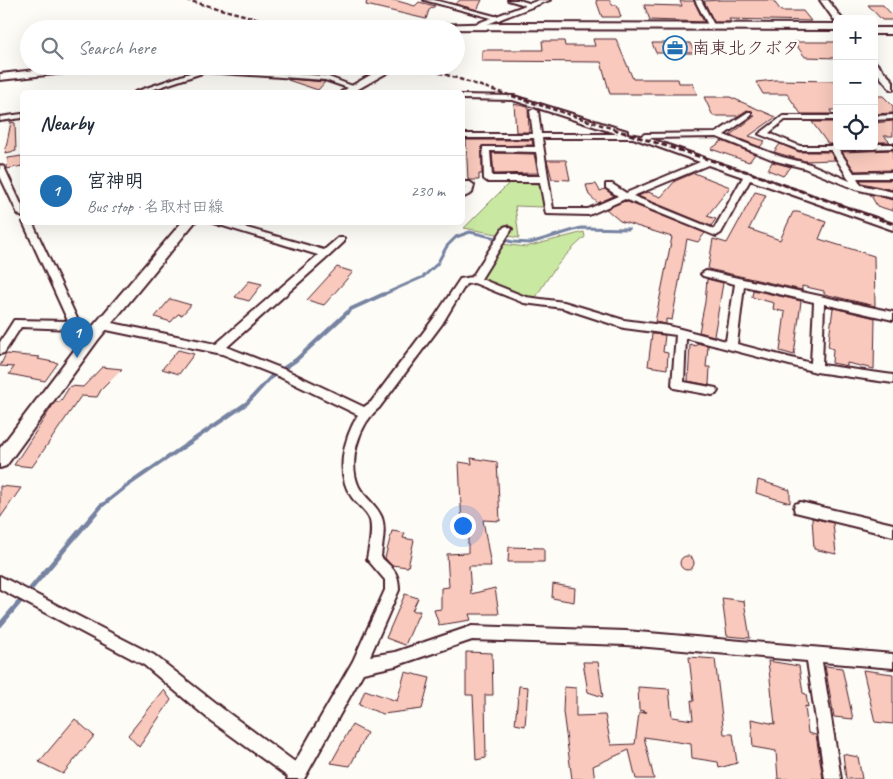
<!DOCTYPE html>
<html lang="en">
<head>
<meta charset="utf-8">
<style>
	:root { --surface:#fff; --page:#f6f6f7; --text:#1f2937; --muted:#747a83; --line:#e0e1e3; --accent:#1f6fb2 }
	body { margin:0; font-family:Caveat,"Klee One",sans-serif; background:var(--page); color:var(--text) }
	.controls { position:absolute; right:15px; top:15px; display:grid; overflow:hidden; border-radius:8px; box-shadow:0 5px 20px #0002 }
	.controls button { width:45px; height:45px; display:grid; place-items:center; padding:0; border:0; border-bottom:1px solid var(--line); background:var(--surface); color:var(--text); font:25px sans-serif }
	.you { position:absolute; left:462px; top:525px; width:18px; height:18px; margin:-12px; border:4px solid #fff; border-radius:50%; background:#1a73e8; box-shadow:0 0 0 8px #1a73e833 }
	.badge { display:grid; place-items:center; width:32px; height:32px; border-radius:50%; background:var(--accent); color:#fff; font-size:16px; font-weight:700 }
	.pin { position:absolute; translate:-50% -41px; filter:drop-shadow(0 1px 2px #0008) }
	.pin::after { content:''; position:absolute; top:26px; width:18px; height:15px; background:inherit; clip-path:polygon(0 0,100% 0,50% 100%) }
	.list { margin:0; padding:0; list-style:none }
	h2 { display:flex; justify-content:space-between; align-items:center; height:65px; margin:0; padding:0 20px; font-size:21px }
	h2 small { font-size:16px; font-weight:400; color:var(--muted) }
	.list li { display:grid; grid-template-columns:32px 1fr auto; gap:15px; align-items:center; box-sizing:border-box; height:70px; padding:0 20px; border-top:1px solid var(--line) }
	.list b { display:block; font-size:19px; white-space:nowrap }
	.list p { margin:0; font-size:16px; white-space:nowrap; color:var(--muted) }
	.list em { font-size:16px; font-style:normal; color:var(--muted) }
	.icon { flex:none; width:28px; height:28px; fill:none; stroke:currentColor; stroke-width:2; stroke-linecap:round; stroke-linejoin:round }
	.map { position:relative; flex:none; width:893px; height:779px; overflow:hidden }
	.search { position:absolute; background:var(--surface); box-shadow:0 5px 20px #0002; left:20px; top:20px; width:445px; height:55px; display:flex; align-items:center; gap:12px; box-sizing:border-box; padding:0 18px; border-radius:28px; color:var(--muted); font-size:19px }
	.panel { position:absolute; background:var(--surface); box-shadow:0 5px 20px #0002; left:20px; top:90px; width:445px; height:135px; border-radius:8px }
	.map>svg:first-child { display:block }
	.green { fill:#c9e9a2; stroke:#8a8466 }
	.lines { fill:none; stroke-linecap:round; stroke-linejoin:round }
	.stream-far2 { stroke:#7683a1; stroke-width:3 }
	.stream-far1 { stroke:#7683a1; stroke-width:4 }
	.stream { stroke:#7683a1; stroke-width:5 }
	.building { fill:#f8c9bc; stroke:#4a1f2b }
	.minor-casing { stroke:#4a1f2b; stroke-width:4 }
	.tertiary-casing { stroke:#4a1f2b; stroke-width:4 }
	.secondary-casing { stroke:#4a1f2b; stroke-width:4 }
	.minor { fill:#fdfcf7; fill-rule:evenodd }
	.tertiary { fill:#fdfcf7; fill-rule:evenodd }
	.secondary { fill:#fdfcf7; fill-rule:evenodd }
	.rail-far1 { stroke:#4a1f2b; stroke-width:2.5; stroke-dasharray:4.5 2.5; stroke-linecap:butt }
	.rail { stroke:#4a1f2b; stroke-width:3; stroke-dasharray:5.5 3; stroke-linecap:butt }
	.labels { text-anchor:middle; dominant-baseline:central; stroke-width:5; stroke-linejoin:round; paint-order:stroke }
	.far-poi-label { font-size:18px; fill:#4a1f2b; stroke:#fdfcf7; text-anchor:start }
</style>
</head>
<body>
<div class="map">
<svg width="893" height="779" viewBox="0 0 893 779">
	<rect width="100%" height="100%" fill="#fdfcf7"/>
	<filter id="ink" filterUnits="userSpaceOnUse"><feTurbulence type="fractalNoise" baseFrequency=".02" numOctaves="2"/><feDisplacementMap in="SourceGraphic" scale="10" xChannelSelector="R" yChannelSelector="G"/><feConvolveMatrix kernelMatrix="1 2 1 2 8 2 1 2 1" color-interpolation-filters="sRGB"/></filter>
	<g filter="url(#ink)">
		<g class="green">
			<path d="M 509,183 L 541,184 L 543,207 L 515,206 L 519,238 L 464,228 Z"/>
			<path d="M 584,232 L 585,237 C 563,256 549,274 535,299 L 524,298 L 481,279 L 502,244 L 526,247 Z"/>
		</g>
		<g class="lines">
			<path class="stream-far2" d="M 382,295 L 423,277 L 437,264 L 447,246 L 456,237 L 470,232 L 513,242 L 530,243 L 581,228 L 629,229"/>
			<path class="stream-far1" d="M 99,508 L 128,485 L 247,403 L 271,377 L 296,360 L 351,309 L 384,294"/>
			<path class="stream" d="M 0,625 L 101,506"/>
		</g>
		<g class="building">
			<path d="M 367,0 L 394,0 L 415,6 L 419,2 L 435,6 L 429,10 L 426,19 L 366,5 Z"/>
			<path d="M 460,0 L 482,0 L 477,10 L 455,4 Z"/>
			<path d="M 596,0 L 610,0 L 612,5 L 617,5 L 621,17 L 602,17 Z"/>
			<path d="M 719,0 L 773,0 L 781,11 L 803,11 L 811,21 L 729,19 L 731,22 L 714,22 L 704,1 Z"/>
			<path d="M 680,1 L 694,1 L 704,22 L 650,20 L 644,5 L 682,6 Z"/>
			<path d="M 868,5 L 883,5 L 893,16 L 893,20 L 882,20 Z"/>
			<path d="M 593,39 L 616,39 L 633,79 L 678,79 L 679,83 L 692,83 L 697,94 L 610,94 L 601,62 L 482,61 L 482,50 L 543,50 L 542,41 L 564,41 L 565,46 L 595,46 Z"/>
			<path d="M 794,42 L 837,42 L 837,58 L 805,57 Z"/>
			<path d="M 652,43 L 690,43 L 695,53 L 656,53 Z"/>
			<path d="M 288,80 L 288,79 L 325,82 L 318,90 Z"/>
			<path d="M 775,80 L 837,81 L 837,110 L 830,110 L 832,114 L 801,114 L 787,94 L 763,94 L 756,82 Z"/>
			<path d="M 874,96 L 883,96 L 893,106 L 893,113 L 875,114 Z"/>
			<path d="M 704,97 L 730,97 L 776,117 L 749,136 L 765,141 L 760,147 L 730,135 L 755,116 L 753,116 L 752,111 L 747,110 L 738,116 L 713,116 Z"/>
			<path d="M 514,104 L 528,107 L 529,132 L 516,132 Z"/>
			<path d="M 893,121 L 893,136 L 884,136 L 890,142 L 875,142 L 874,123 Z"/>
			<path d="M 11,122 L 15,123 L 16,151 L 5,153 Z"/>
			<path d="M 812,122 L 837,122 L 837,144 L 828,144 Z"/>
			<path d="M 466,140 L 532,140 L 533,145 L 482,146 L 482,174 L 479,174 L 479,180 L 468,180 Z"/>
			<path d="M 722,141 L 755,154 L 749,162 L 711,149 Z"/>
			<path d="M 780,144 L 799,152 L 830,152 L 835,160 L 805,161 L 774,152 Z"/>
			<path d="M 893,150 L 893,170 L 855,171 L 842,152 Z"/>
			<path d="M 492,153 L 534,154 L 538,173 L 494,174 Z"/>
			<path d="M 22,156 L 22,166 L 7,169 L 8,158 Z"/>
			<path d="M 547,160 L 566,160 L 570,180 L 552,179 Z"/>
			<path d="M 772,162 L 776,163 L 791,167 L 783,176 L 768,170 Z"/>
			<path d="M 694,173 L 730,187 L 707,216 L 716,219 L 711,226 L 638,196 L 648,192 L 661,197 L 675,181 Z"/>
			<path d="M 860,180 L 893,180 L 893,190 L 862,183 Z"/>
			<path d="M 596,184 L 600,191 L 605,189 L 614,196 L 598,203 L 589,195 L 586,185 Z"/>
			<path d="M 755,192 L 766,195 L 749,229 L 780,240 L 793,212 L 798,212 L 826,222 L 819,239 L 874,256 L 875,306 L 824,294 L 824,291 L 802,286 L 802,290 L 708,269 L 713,239 L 727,243 Z"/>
			<path d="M 870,194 L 893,200 L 893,211 L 877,206 Z"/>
			<path d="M 625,201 L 705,233 L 698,242 L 687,239 L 672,320 L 666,319 L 666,324 L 655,322 L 672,237 L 620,221 L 606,209 Z"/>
			<path d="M 337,267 L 353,272 L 324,305 L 307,300 Z"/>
			<path d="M 707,279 L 723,283 L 714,336 L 699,332 L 705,302 Z"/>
			<path d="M 249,281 L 262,284 L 249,301 L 235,297 Z"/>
			<path d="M 753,290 L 801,301 L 794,355 L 780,351 L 785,312 L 773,309 L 774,303 L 755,298 L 752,297 Z"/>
			<path d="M 170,299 L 191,305 L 182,315 L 178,314 L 171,322 L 155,317 Z"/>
			<path d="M 833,308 L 875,318 L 874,369 L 847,363 L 847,366 L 832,363 L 833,349 L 828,347 Z"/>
			<path d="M 652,334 L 665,335 L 663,352 L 668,353 L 667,369 L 648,366 Z"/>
			<path d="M 697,343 L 708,346 L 706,367 L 710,367 L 709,385 L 688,381 L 690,344 L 696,346 Z"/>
			<path d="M 178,350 L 194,354 L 179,374 L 162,369 Z"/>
			<path d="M 6,354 L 40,357 L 38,359 L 58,363 L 45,381 L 9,374 L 14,367 L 0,366 Z"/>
			<path d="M 102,367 L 122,369 L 101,390 L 97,397 L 81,396 L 32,467 L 14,465 L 55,402 L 60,402 L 70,386 L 83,387 Z"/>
			<path d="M 471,458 L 497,462 L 500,521 L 483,520 L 491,566 L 469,566 L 471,594 L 495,588 L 499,614 L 469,614 L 471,620 L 439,625 L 434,610 L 441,609 L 441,588 L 449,587 L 447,554 L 468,553 L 468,527 L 462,527 L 459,462 L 472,464 Z"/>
			<path d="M 758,480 L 790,490 L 790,503 L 756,493 Z"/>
			<path d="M 0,486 L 21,488 L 0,518 Z"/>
			<path d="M 812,518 L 833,523 L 836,554 L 814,549 Z"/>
			<path d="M 392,531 L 405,533 L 403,538 L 414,540 L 408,567 L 391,565 L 385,558 Z"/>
			<path d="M 509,547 L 544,548 L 544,562 L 508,562 Z"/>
			<circle cx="687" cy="563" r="7"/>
			<path d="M 553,584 L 575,588 L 574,602 L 552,598 Z"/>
			<path d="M 405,594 L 418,598 L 412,611 L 420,611 L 405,645 L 386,638 Z"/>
			<path d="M 722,598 L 744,601 L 750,638 L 727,636 Z"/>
			<path d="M 466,652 L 492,653 L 493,695 L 485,695 L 486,758 L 476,760 L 473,695 L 466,695 Z"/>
			<path d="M 689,657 L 715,659 L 724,734 L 733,734 L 737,763 L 719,768 L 718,762 L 692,758 L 691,744 L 644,737 L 654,779 L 636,779 L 629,750 L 593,766 L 595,779 L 572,779 L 563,712 L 564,687 L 576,688 L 576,716 L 605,715 L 611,745 L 635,744 L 639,713 L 647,712 L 639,710 L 638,687 L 669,689 L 672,717 L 693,720 L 691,700 L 694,701 Z"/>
			<path d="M 768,661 L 799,666 L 803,693 L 806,694 L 808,707 L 805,706 L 808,733 L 816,735 L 823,779 L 778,779 L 776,751 L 753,747 L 751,719 L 775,724 Z"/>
			<path d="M 583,662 L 598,662 L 603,697 L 588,692 Z"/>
			<path d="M 825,666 L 842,668 L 853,719 L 834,717 Z"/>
			<path d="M 863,670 L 893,674 L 893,724 L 875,722 Z"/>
			<path d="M 405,672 L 430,678 L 422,709 L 383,714 L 359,705 L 365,690 L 397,701 Z"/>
			<path d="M 519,686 L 528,687 L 525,726 L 515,724 Z"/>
			<path d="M 164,690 L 171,700 L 139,747 L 128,735 Z"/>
			<path d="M 75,719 L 94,736 L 63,774 L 39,762 Z"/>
			<path d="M 352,725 L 367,733 L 350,766 L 331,763 Z"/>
			<path d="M 843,754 L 858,757 L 862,779 L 846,779 Z"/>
		</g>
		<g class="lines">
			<g class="minor-casing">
				<g id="minor">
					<path d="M 424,0 L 434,0 L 502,18 L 499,20 Z"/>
					<path d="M 508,0 L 519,0 L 535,5 L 532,7 Z"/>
					<path d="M 695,0 L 701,0 L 715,27 L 714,28 L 709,27 Z"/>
					<path d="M 204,68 L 326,76 L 358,88 L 354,90 L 325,80 L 205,72 L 145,92 L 135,92 Z"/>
					<path d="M 462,95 L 514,96 L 627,131 L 627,134 L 641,136 L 645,134 L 716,133 L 748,112 L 751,112 L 751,116 L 724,135 L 782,157 L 810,164 L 850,181 L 831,150 L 799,150 L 759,134 L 783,116 L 837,116 L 837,120 L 785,120 L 769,133 L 800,146 L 874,146 L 874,144 L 893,144 L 893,148 L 839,150 L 854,173 L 893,172 L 893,178 L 857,178 L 861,185 L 893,192 L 893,198 L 855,189 L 804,168 L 776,161 L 717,137 L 648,138 L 893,224 L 893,230 L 750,180 L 721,233 L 716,236 L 625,199 L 589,215 L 546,214 L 540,182 L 488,182 L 484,179 L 483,147 L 535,147 L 534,138 L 462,138 L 462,134 L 533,134 L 530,111 L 534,109 L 538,111 L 541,134 L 618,134 L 513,100 L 462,99 ZM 542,138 L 633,138 L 700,162 L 626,193 L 612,184 L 606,184 L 606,188 L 618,196 L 588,209 L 553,209 ZM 490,151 L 536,152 L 540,176 L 492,176 ZM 708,165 L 743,177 L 714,229 L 633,196 Z"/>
					<path d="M 22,114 L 22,118 L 0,121 L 0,117 Z"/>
					<path d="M 893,115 L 893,119 L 874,120 L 874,116 Z"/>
					<path d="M 0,165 L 4,167 L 22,206 L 22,217 L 18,214 L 0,176 Z"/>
					<path d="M 462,182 L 470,182 L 474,185 L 472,193 L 462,198 L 462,192 L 465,188 L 462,188 Z"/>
					<path d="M 23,222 L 32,222 L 81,327 L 97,333 L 98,336 L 97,339 C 89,341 76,335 72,329 L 21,327 L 4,353 L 0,354 L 0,342 L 14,320 L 68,321 Z"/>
					<path d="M 210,222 L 226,222 L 324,250 L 338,238 L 344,238 L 344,242 L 329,256 L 227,347 L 288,371 L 364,407 L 371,402 L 434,318 L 460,279 L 472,277 L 504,227 L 507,226 L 512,229 L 481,279 L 526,297 L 564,302 L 624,320 L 669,326 L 726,341 L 735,284 L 703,276 L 701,274 L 706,271 L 893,312 L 893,320 L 824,304 L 822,365 L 893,375 L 893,383 L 816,372 L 686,338 L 684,382 L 716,388 L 718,391 L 716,394 L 712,395 L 674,388 L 672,385 L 676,335 L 624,328 L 563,308 L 524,303 L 474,283 L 466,284 L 442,324 L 379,408 C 359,424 347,462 359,487 C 365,498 377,505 382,518 C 386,530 382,544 381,557 C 393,569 399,572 399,590 L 370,656 L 395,652 L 472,626 L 626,631 L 893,654 L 893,668 L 822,662 L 841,779 L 825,779 L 807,661 L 626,645 L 472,640 L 395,666 L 363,673 L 304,779 L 287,779 L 288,777 L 211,721 L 144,665 L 0,589 L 0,576 L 154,655 L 223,709 L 295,762 L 353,661 L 385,590 L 385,580 L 367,559 C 369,547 373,532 370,520 C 367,511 356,504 351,496 C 335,472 344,438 358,415 L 280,377 L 222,354 L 102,329 L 97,325 L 102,321 L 216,344 L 318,255 ZM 744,286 L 814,302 L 811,363 L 737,344 Z"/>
					<path d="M 800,502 L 893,524 L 893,536 L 795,512 L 794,508 L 795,504 Z"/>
				</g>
			</g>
			<g class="tertiary-casing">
				<g id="tertiary">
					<path d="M 539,0 L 550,0 L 477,28 L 470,26 Z"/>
					<path d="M 874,61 L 893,81 L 893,90 L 890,89 L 874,69 Z"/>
				</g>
			</g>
			<g class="secondary-casing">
				<g id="secondary">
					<path d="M 820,0 L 828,0 L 842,19 L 835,21 Z"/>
					<path d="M 505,23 L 837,24 L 837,30 L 389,29 L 393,26 Z"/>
					<rect x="874" y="28" width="19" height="6"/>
					<path d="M 71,66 L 106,66 L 101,69 L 0,80 L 0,74 Z"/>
					<path d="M 386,66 L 399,66 L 353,92 L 341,92 Z"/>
					<path d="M 182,222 L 195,222 L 98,340 L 6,466 L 0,468 L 0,448 L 88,332 Z"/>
				</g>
			</g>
			<use href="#minor" class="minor"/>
			<use href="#tertiary" class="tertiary"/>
			<use href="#secondary" class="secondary"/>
			<g class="rail-far1">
				<path d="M 186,0 L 297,29"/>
				<path d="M 419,66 L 617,130"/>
			</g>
			<path class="rail" d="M 613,129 L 748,172 L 893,224"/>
		</g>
	</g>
	<defs>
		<g id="office-ring" transform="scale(1.25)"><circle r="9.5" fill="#fdfcf7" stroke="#1f6fb2" stroke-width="1.5"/><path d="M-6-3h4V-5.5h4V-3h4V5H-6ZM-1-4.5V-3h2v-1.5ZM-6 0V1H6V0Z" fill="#1f6fb2"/></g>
	</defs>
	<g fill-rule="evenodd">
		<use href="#office-ring" x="675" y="48"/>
	</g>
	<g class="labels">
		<g class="far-poi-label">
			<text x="692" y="48">南東北クボタ</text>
		</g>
	</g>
</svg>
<div class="controls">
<button>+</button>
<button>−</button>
<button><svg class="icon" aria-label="locate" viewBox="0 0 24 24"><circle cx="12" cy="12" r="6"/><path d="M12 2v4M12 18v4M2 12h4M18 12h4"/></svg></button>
</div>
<div class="you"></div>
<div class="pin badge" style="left:77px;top:358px">1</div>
<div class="search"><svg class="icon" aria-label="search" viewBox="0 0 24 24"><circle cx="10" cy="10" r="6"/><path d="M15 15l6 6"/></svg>Search here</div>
<section class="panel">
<h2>Nearby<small></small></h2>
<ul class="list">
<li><span class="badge">1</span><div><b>宮神明</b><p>Bus stop · 名取村田線</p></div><em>230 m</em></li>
</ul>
</section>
</div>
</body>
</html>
